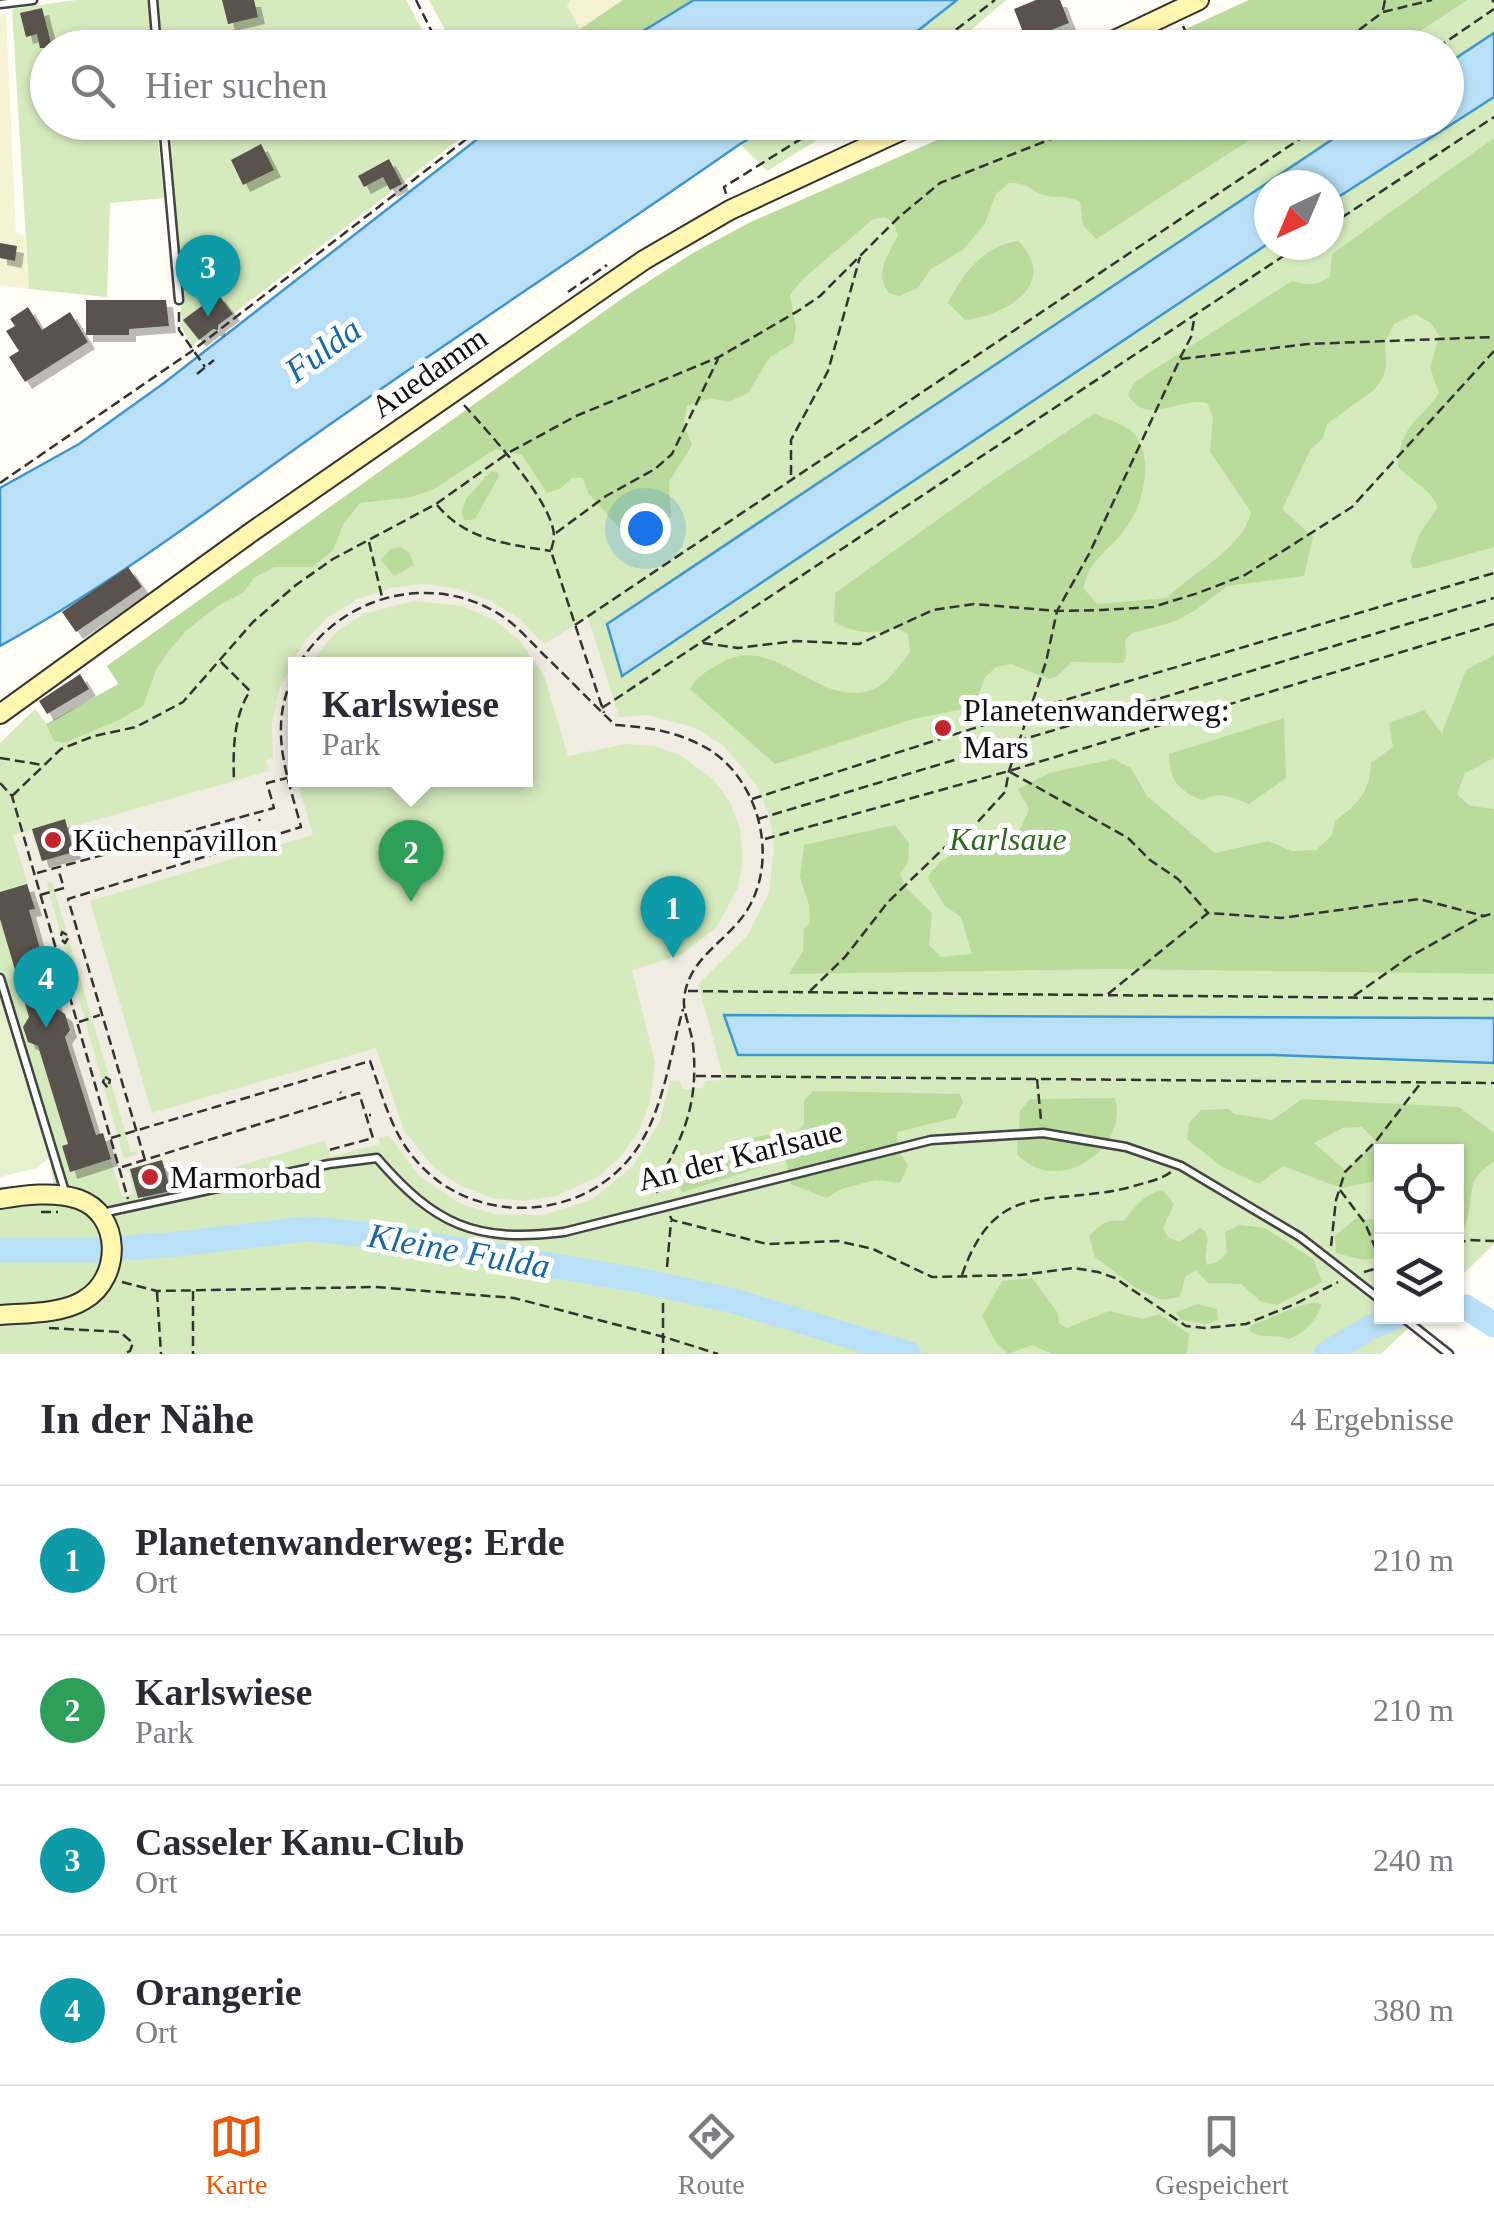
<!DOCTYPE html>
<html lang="de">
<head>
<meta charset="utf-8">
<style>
	:root { --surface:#fff; --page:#f7f7f7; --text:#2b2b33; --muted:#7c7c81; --line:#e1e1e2; --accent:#ea580c }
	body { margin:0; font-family:"Times New Roman",serif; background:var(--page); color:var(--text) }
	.controls { position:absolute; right:30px; bottom:30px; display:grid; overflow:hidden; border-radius:0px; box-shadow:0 2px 8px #0004 }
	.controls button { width:90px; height:90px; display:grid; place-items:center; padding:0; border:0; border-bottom:2px solid var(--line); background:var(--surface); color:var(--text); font:50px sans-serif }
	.compass { position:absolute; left:1254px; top:170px; width:90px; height:90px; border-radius:50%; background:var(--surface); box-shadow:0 2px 8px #0004; rotate:224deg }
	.you { position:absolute; left:645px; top:528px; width:35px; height:35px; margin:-25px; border:8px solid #fff; border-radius:50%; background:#1a73e8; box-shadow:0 0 0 15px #1a73e833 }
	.badge { display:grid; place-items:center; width:65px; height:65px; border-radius:50%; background:var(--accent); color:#fff; font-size:32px; font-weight:700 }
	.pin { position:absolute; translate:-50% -82px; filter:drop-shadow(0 2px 5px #0008) }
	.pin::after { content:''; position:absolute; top:52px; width:35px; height:30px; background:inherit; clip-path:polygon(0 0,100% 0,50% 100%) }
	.popup { position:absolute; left:288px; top:657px; width:245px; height:130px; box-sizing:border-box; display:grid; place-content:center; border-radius:0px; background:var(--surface); filter:drop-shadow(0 2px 8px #0005); font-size:32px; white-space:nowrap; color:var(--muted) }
	.popup b { font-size:38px; color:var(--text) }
	.popup::after { content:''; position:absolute; left:50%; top:100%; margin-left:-20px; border:20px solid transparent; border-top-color:var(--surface) }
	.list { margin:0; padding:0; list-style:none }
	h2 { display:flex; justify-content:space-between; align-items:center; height:130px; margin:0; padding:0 40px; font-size:42px }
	h2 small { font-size:32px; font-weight:400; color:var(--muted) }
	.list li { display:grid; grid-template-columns:65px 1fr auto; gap:30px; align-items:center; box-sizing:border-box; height:150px; padding:0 40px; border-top:2px solid var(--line) }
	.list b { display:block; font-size:38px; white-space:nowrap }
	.list p { margin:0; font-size:32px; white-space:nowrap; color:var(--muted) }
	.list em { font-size:32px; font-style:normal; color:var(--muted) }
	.icon { flex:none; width:55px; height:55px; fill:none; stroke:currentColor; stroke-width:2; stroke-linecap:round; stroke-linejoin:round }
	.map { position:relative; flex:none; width:1494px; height:1354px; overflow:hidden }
	.search { position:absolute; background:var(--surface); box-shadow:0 2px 8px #0004; left:30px; right:30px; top:30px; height:110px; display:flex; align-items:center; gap:25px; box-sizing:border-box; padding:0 35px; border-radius:55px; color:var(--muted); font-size:38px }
	.sheet { height:730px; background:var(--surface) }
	nav { display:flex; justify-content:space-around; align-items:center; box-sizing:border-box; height:140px; border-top:2px solid var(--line); background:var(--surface); font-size:28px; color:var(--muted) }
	nav a { display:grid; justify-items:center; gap:5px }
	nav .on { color:var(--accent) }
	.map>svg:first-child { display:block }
	.farmland { fill:#f6f3d4 }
	.green { fill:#d5ebbd; fill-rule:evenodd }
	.forest { fill:#b9dc9c; fill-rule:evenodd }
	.pitch { fill:#e6f2cf }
	.plaza { fill:#f1ede2; fill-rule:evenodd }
	.water { fill:#b9e0f7; stroke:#3f96cf; stroke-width:2.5 }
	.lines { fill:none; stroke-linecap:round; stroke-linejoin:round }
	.river { stroke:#b9e0f7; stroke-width:25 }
	.building { fill:#5a524d; filter:url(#shadow) }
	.lane-casing { stroke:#444; stroke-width:11 }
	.secondary-casing { stroke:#333; stroke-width:22 }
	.path { stroke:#333; stroke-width:2.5; stroke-dasharray:10 5; stroke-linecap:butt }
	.lane { stroke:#fff; stroke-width:6 }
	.secondary { stroke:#fff6b0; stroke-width:18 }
	.poi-dot { fill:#c4262e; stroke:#fff; stroke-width:4 }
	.labels { text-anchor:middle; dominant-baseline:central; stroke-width:10; stroke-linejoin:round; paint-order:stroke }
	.street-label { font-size:32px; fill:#111; stroke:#fff }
	.poi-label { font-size:32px; fill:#111; stroke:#fff; text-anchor:start }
	.park-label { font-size:32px; font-style:italic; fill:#2f6b1f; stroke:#fff }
	.water-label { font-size:35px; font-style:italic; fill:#1768a6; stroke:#fff }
</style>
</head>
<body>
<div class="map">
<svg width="1494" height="1354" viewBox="0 0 1494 1354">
	<defs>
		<filter id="shadow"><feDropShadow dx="7" dy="7" stdDeviation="0" flood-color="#0004"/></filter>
	</defs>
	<rect width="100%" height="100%" fill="#fffdf5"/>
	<g class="farmland">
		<path d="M 570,0 L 623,0 L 580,29 L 566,6 Z"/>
		<path d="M 6,13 L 16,233 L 25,235 L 29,289 L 0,285 L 0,15 Z"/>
	</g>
	<g class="green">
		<path d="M 76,0 L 406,0 L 432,47 L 48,48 L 48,122 L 156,123 L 164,198 L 110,203 L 107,297 L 29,289 L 12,9 Z"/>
		<path d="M 429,0 L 570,0 L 567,6 L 580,29 L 536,47 L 454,47 Z"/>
		<path d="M 957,0 L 1006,0 L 951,47 L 897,48 Z"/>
		<path d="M 1249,0 L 1494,0 L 1494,1244 L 1457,1280 L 1456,1152 L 1382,1152 L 1382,1316 L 1420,1317 L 1381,1354 L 0,1354 L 0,1209 L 56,1204 L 50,1157 L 0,1001 L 0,743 L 35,709 L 47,724 L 118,684 L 107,666 L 626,296 L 693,253 L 751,222 L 978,123 L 1446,122 L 1446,48 L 1147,47 ZM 1269,185 L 1329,185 L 1329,245 L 1269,245 ZM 296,664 L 526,664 L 526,780 L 296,780 Z"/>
		<path d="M 473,122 L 475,127 L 192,346 L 182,328 L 170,123 Z"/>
		<path d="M 777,123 L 845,123 L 767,171 L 740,144 Z"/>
	</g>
	<g class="forest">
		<path d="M 623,0 L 694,0 L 617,47 L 536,48 L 580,29 Z"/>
		<path d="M 1249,0 L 1467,0 L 1396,47 L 1147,47 Z"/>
		<path d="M 978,122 L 1276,123 L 1096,239 L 1083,225 L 1080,202 C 1067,195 1061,198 1048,196 C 1030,192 1031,183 1009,183 L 996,194 L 985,223 L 964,249 L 931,269 L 918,288 L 899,296 L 889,293 C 874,272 887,257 898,236 L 894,223 L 885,217 L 873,219 L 803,279 L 790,295 L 796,328 L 793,343 L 770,357 L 748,393 L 729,402 L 710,398 L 687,406 L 684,424 L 692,445 L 669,482 L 671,517 C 657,531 646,537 626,535 L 588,493 L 583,478 L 572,478 L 561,488 L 547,493 L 522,455 L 496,449 L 432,490 L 412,497 L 360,503 L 344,523 L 333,550 L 313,567 L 274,567 L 254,578 L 243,593 L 216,607 L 186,631 L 167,653 L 156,670 L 143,706 L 119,720 L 64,743 L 54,741 L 46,724 L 119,684 L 107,666 L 626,296 L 693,253 L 751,222 Z"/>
		<path d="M 1494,138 L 1494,547 L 1420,568 L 1413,568 L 1410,561 L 1420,533 L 1438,507 C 1431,490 1411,480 1398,467 C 1400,423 1419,423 1439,393 L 1430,368 L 1439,336 L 1431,323 L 1415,314 L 1394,324 L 1385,342 L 1386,367 L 1383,378 L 1374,390 L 1327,424 L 1323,438 L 1311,449 L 1282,509 L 1313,537 L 1304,576 L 1228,586 L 1194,611 L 1173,622 L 1132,633 L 1125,640 L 1126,658 L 1123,663 L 1072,662 L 1056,677 L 1049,679 L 1011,664 L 996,667 L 985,677 L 976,702 L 968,708 L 913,719 L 775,764 L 690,689 C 697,676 707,671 719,664 C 771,631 813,702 864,692 C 886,688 897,668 910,652 L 908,634 L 897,628 C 874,634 855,634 834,622 L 835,593 L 989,483 L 1095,413 C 1107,421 1128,424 1136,436 C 1155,462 1142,509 1123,532 C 1108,551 1086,563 1084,589 L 1097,604 L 1167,598 C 1191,573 1244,548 1251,512 L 1210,452 L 1213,417 L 1207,403 C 1180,396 1145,428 1128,394 L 1135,382 L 1292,281 C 1308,285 1317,287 1330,276 L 1332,254 Z"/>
		<path d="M 1018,241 C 1061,283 1005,316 965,320 L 948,303 C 963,273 983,246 1018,241 Z"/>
		<path d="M 491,471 L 497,472 L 499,476 L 475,519 L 465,521 L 461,512 L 466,499 Z"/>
		<path d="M 401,547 L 409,553 L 414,565 L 394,576 L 381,560 L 390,549 Z"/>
		<path d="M 1494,655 L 1494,758 L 1465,773 L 1457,794 L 1470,806 L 1494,809 L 1494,974 L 1110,969 L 789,974 L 803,951 L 804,928 L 810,923 L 809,905 L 800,877 L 804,845 L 895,825 L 909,843 L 908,862 L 900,874 L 906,888 L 932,913 L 929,945 L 941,957 L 972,954 L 961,917 L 944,905 L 928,878 C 945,846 985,845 1017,837 L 1029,809 L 1018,789 L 1049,773 L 1113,759 L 1131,768 L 1147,796 L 1215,853 L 1268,841 L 1292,851 L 1316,850 L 1332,835 L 1335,821 C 1358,804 1370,792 1371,763 L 1393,747 L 1389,723 L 1424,710 L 1442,733 L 1466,670 Z"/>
		<path d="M 1284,718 L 1286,778 L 1249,804 C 1233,797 1218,791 1202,800 C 1178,791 1169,779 1169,754 Z"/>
		<path d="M 813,1091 L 960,1094 L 963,1102 L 955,1118 L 897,1132 L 898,1150 L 908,1166 L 900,1183 L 876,1180 L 844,1188 L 826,1198 L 791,1184 L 782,1144 L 787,1134 L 796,1134 L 804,1124 L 804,1101 Z"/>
		<path d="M 1115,1098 C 1130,1149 1056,1198 1017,1154 L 1020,1111 L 1030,1099 Z"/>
		<path d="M 1302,1099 L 1459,1107 L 1494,1133 L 1494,1162 C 1459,1182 1479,1205 1460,1235 L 1457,1236 L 1456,1152 L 1382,1152 L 1381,1180 L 1341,1188 L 1283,1166 L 1259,1184 L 1221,1166 L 1187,1139 L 1189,1123 L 1201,1110 L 1229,1109 L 1234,1114 L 1272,1120 ZM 1362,1127 L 1376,1141 L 1346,1171 L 1314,1143 L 1343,1128 Z"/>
		<path d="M 768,1135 L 772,1138 L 772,1155 L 765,1166 L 683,1192 L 677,1185 C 685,1162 709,1172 727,1161 C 747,1148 738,1139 768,1135 Z"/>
		<path d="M 1163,1190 L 1174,1204 L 1163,1228 L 1168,1237 L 1179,1242 L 1200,1228 C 1215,1235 1202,1251 1207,1265 L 1217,1262 L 1227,1253 L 1225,1232 L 1240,1225 L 1265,1228 L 1314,1260 L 1322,1282 L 1277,1305 L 1260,1301 L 1241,1284 L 1208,1283 L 1196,1270 L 1185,1277 L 1180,1297 L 1162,1300 L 1139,1290 L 1095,1257 L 1089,1236 C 1101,1224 1107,1219 1124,1221 C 1136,1206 1143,1194 1163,1190 Z"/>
		<path d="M 1356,1218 L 1381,1220 L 1381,1257 L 1363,1260 L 1336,1253 L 1335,1236 Z"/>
		<path d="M 1032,1278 L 1058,1313 L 1059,1323 L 1067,1328 L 1109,1311 L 1143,1319 L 1159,1314 L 1189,1334 L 1187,1354 L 1052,1354 L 1032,1345 L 1008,1354 L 995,1341 L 982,1316 L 1002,1281 Z"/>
		<path d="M 1315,1302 L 1322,1305 C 1315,1322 1305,1332 1289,1339 C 1276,1334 1263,1339 1251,1332 L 1250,1326 L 1296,1307 Z"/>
		<path d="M 1198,1304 L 1217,1309 L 1218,1320 L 1207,1324 L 1181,1320 L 1176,1312 Z"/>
	</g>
	<path class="pitch" d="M 0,1001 L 50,1157 L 37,1168 L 0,1177 Z"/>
	<path class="plaza" d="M 425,584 L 459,589 L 491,601 L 520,619 L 544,644 L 588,617 L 619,717 L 648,715 L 696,728 L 724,746 L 756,784 L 769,815 L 774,846 L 769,893 L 748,935 L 698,984 L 723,1076 L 720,1080 L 705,1081 L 703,1088 L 683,1089 L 679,1080 L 670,1081 L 660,1121 L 633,1166 L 593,1199 L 544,1215 L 494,1214 L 461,1204 L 419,1176 L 389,1135 L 379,1138 L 380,1144 L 331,1157 L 325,1141 L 170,1186 L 162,1160 L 128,1169 L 134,1194 L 122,1197 L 103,1134 L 96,1135 L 65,1037 L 69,1030 L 65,1014 L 57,1009 L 29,910 L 35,908 L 13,835 L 31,830 L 41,862 L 74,852 L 68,829 L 71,827 L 269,771 L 266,761 L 273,758 L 272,724 L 279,689 L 304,642 L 328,617 L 358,599 L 391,588 ZM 413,601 L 463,606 L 494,620 L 520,641 L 544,675 L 568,756 L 626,744 L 654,746 L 680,755 L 714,780 L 730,802 L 740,829 L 743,859 L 738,888 L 716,928 L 681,955 L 632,970 L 655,1063 L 650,1102 L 639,1131 L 621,1156 L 598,1177 L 556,1196 L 524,1201 L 492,1198 L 461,1186 L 434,1168 L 404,1130 L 376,1048 L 152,1113 L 90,901 L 313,835 L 289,753 L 289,720 L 296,690 L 296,664 L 309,664 L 336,632 L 364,614 ZM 52,882 L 131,1152 L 137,1151 L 138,1154 L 124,1158 L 49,893 L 47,883 Z"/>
	<g class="water">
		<path d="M 694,0 L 957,0 L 897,47 L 617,47 Z"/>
		<path d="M 1494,33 L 1494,97 L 1329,203 L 1329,185 L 1269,185 L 1269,243 L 622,676 L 607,624 L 1357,123 L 1446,122 L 1447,64 Z"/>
		<path d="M 498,123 L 777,123 L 740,144 C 607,237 472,325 339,418 C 227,496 120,580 0,646 L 0,488 L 79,444 L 164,383 Z"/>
		<path d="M 724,1015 L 1494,1018 L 1494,1063 L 1273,1055 L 738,1055 Z"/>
	</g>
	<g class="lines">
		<g class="river">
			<path d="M 0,1250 L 95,1250 L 170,1245 L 307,1229 L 373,1235 L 643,1281 L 734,1301 L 909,1354"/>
			<path d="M 1456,1307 L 1466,1307 L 1494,1325"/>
			<path d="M 1326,1354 L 1369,1328 L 1398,1316"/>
		</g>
	</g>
	<g class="building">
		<path d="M 222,0 L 254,0 L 258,17 L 228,24 Z"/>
		<path d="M 1036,0 L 1060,0 L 1069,23 L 1026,40 L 1014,9 Z"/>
		<path d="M 42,8 L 48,31 L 52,48 L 40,48 L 37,34 L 26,37 L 20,13 Z"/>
		<path d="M 261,144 L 274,170 L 243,185 L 231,160 Z"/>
		<path d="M 389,159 L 402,184 L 390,190 L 383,177 L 364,187 L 358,176 Z"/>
		<path d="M 0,243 L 17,246 L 15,261 L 0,258 Z"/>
		<path d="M 218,294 L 233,314 L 218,325 L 218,330 L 213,329 L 199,340 L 183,320 Z"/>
		<path d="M 86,300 L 166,300 L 169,326 L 129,329 L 129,335 L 86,335 Z"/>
		<path d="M 28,307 L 42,330 L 70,312 L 88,342 L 25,382 L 9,357 L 19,351 L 6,331 L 15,326 L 10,319 Z"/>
		<path d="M 128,567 L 142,587 L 76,632 L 62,612 Z"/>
		<path d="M 80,674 L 89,689 L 47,714 L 39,701 Z"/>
		<path d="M 65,819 L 74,852 L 42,861 L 32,829 Z"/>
		<path d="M 27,884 L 35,909 L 29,910 L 57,1009 L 65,1014 L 70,1030 L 65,1037 L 96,1135 L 103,1133 L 111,1159 L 70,1172 L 62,1146 L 68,1144 L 38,1046 L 28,1042 L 23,1027 L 29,1017 L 0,919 L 0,892 Z"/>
		<path d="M 162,1160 L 171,1191 L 138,1198 L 130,1169 Z"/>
	</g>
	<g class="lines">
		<g class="lane-casing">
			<g id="lane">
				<path d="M 153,0 L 157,48"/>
				<path d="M 0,4 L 33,0"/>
				<path d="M 163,122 L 179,300"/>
				<path d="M 0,978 L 66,1195"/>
				<path d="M 102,1213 L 329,1164 L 377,1158 C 435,1225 475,1243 564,1232 L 931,1140 L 1043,1133 L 1126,1147 L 1181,1166 L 1300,1237 L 1382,1301"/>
				<path d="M 1401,1316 L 1449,1354"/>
			</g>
		</g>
		<g class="secondary-casing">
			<g id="secondary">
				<path d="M 1098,48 L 1199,0"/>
				<path d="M 0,714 L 253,531 L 644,260 L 730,210 L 920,122"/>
				<path d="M 0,1199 C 24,1195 54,1191 78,1199 C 122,1214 122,1278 84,1300 C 62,1314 26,1313 0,1315"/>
			</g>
		</g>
		<g class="path">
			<path d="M 416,0 L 440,48"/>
			<path d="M 1492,0 L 1494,2"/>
			<path d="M 1383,10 L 1385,0"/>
			<path d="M 1183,26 L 1193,48"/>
			<path d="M 932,48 L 995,0"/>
			<path d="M 1063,48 L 1084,39"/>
			<path d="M 1335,48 L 1383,12 L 1432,0"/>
			<path d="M 1437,48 L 1494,9"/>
			<path d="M 1303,136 L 1305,122"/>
			<path d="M 726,194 L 724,187 L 828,122"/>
			<path d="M 1329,226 L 1494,117"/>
			<path d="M 568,292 L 607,265"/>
			<path d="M 179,312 L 179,330 L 205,367"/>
			<path d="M 1180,358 L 1191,337 L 1195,314"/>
			<path d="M 197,374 L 214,360"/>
			<path d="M 464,405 C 487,431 553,501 554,536 C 554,541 552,546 551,551 L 604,713"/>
			<path d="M 791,475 L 791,440 L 828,371 L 860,257"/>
			<path d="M 0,483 L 192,351 L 482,127 L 480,122"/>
			<path d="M 437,505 C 467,541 508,544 551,551"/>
			<path d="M 556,533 L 606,496 L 655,469 L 672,454 L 718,359"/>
			<path d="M 369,542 L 382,597"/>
			<path d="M 575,625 L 1325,122"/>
			<path d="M 703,643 L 738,648 L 795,641 L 859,644 L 933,610 L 974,604 L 1057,611 L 1102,610 L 1153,607 L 1198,593 L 1245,575 L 1352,507 L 1494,351"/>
			<path d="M 221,662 L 250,691 C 233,717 233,751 234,782"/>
			<path d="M 299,664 C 341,594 436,570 505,618 C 520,629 531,642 544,655 C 568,678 591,702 615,725 C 649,727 680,732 710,750 C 759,782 778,856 749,907 C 730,941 688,956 684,999 C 683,1013 691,1029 693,1044 C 699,1104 684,1137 654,1188 L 660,1196"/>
			<path d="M 602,708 L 1300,245"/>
			<path d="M 0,758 L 43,765"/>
			<path d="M 1010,772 L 1128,838 L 1150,860 L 1178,879 L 1208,913"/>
			<path d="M 0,783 L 12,796 L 128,1199"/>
			<path d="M 12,796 L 61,749 L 94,736 L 136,727 L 183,702 L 253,622 L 296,585 L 333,559 L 436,504 L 508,453 L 576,416 L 719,357 L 798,311 L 820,296 L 899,217 L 940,183 L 1094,122"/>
			<path d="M 752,799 L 1031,710 L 1494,573"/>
			<path d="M 259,819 L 260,821"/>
			<path d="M 758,819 L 1494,598"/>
			<path d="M 765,839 L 1009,771 L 1494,624"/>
			<path d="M 37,873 L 274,808 L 267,783 L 287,778"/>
			<path d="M 40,895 L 64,888 L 58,869"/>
			<path d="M 61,936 L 62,932 L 67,935"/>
			<path d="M 62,940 L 65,943 L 68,938"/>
			<path d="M 688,991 L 1494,999"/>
			<path d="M 810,991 L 845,957 L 888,902 L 945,847 L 965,836 L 1005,792 L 1009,771 L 1046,662 L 1057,611 L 1089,554 L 1180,359 L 1308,344 L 1494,337"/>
			<path d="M 1108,994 L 1208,913 L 1281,918 L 1419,899 L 1484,916 L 1494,913"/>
			<path d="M 1354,996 L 1409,957 L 1483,916"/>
			<path d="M 79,1022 L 100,1015"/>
			<path d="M 696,1076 L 1494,1083"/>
			<path d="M 105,1077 L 110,1080 L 108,1088 L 103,1082 Z"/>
			<path d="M 1037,1079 L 1041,1120"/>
			<path d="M 340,1092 L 341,1093"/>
			<path d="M 369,1115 L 371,1115"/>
			<path d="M 111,1138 L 370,1061 C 382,1094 391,1131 414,1158 C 472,1229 588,1223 638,1147 C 663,1110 671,1052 683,1009"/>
			<path d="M 145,1160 L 68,899 L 301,827 C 286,770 267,727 296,670"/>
			<path d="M 122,1167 L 359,1093 L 373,1138 L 329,1150"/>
			<path d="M 1340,1190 L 1365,1223 L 1382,1264"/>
			<path d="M 41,1212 L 58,1212"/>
			<path d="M 670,1216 L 672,1220 L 767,1244 L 838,1241 L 873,1249 L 932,1277 L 1021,1275 L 1074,1268 L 1098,1272 L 1115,1278 L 1186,1326 L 1205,1328 L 1246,1324 L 1295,1304 L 1338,1282"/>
			<path d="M 1456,1244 L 1468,1240 L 1494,1241"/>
			<path d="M 1331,1246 L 1336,1200 L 1345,1172 L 1376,1141 L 1420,1084"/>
			<path d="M 667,1267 L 671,1221"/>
			<path d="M 1364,1272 L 1382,1267"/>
			<path d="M 962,1275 C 997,1174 1053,1209 1134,1186 C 1147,1182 1160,1180 1171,1172"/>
			<path d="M 122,1282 L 157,1291 L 375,1287 L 514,1298 L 664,1337 L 718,1354"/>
			<path d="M 193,1291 L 193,1354"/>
			<path d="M 157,1292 L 161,1354"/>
			<path d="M 663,1303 L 663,1354"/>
			<path d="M 49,1328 L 120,1332 L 133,1343 L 130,1351 L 124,1354"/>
		</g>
		<use href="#lane" class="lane"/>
		<use href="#secondary" class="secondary"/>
	</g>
	<g class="poi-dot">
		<circle cx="943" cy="728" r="10"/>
		<circle cx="53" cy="840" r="10"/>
		<circle cx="150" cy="1177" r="10"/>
	</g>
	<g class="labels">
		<g class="street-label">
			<text transform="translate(429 372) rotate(-35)">Auedamm</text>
			<text transform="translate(740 1155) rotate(-14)">An der Karlsaue</text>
		</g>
		<g class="poi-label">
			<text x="963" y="710">Planetenwanderweg:<tspan x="963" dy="37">Mars</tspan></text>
			<text x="73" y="840">Küchenpavillon</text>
			<text x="170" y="1177">Marmorbad</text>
		</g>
		<g class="park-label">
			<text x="1008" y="839">Karlsaue</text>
		</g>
		<g class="water-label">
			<text transform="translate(323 350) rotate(-36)">Fulda</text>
			<text transform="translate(459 1251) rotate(10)">Kleine Fulda</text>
		</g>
	</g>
</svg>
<div class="controls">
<button><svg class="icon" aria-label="locate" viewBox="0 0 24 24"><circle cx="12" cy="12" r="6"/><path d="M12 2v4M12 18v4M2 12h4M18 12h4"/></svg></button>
<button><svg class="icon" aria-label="layers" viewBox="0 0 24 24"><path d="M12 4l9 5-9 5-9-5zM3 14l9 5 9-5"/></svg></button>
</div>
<svg class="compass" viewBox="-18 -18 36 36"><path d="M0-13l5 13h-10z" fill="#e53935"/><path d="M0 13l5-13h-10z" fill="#7c7c81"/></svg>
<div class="you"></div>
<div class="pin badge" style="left:673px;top:958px;background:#0f9aa8">1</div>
<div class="pin badge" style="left:411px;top:902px;background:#2e9e5b">2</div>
<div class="popup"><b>Karlswiese</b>Park</div>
<div class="pin badge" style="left:208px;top:317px;background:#0f9aa8">3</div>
<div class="pin badge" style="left:46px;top:1028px;background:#0f9aa8">4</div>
<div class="search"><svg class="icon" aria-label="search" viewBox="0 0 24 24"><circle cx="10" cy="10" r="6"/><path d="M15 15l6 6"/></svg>Hier suchen</div>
</div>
<section class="sheet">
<h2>In der Nähe<small>4 Ergebnisse</small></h2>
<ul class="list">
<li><span class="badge" style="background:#0f9aa8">1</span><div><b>Planetenwanderweg: Erde</b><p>Ort</p></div><em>210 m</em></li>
<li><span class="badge" style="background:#2e9e5b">2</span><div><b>Karlswiese</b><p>Park</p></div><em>210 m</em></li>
<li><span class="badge" style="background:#0f9aa8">3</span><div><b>Casseler Kanu-Club</b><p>Ort</p></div><em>240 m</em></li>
<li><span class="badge" style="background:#0f9aa8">4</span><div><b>Orangerie</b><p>Ort</p></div><em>380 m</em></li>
</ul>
</section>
<nav>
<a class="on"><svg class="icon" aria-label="map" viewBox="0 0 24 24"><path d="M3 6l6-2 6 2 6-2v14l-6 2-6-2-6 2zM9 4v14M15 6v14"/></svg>Karte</a>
<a><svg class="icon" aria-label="directions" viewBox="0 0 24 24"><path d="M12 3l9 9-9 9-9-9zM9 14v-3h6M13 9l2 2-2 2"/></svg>Route</a>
<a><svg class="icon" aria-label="saved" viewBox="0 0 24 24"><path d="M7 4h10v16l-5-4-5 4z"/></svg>Gespeichert</a>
</nav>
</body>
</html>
